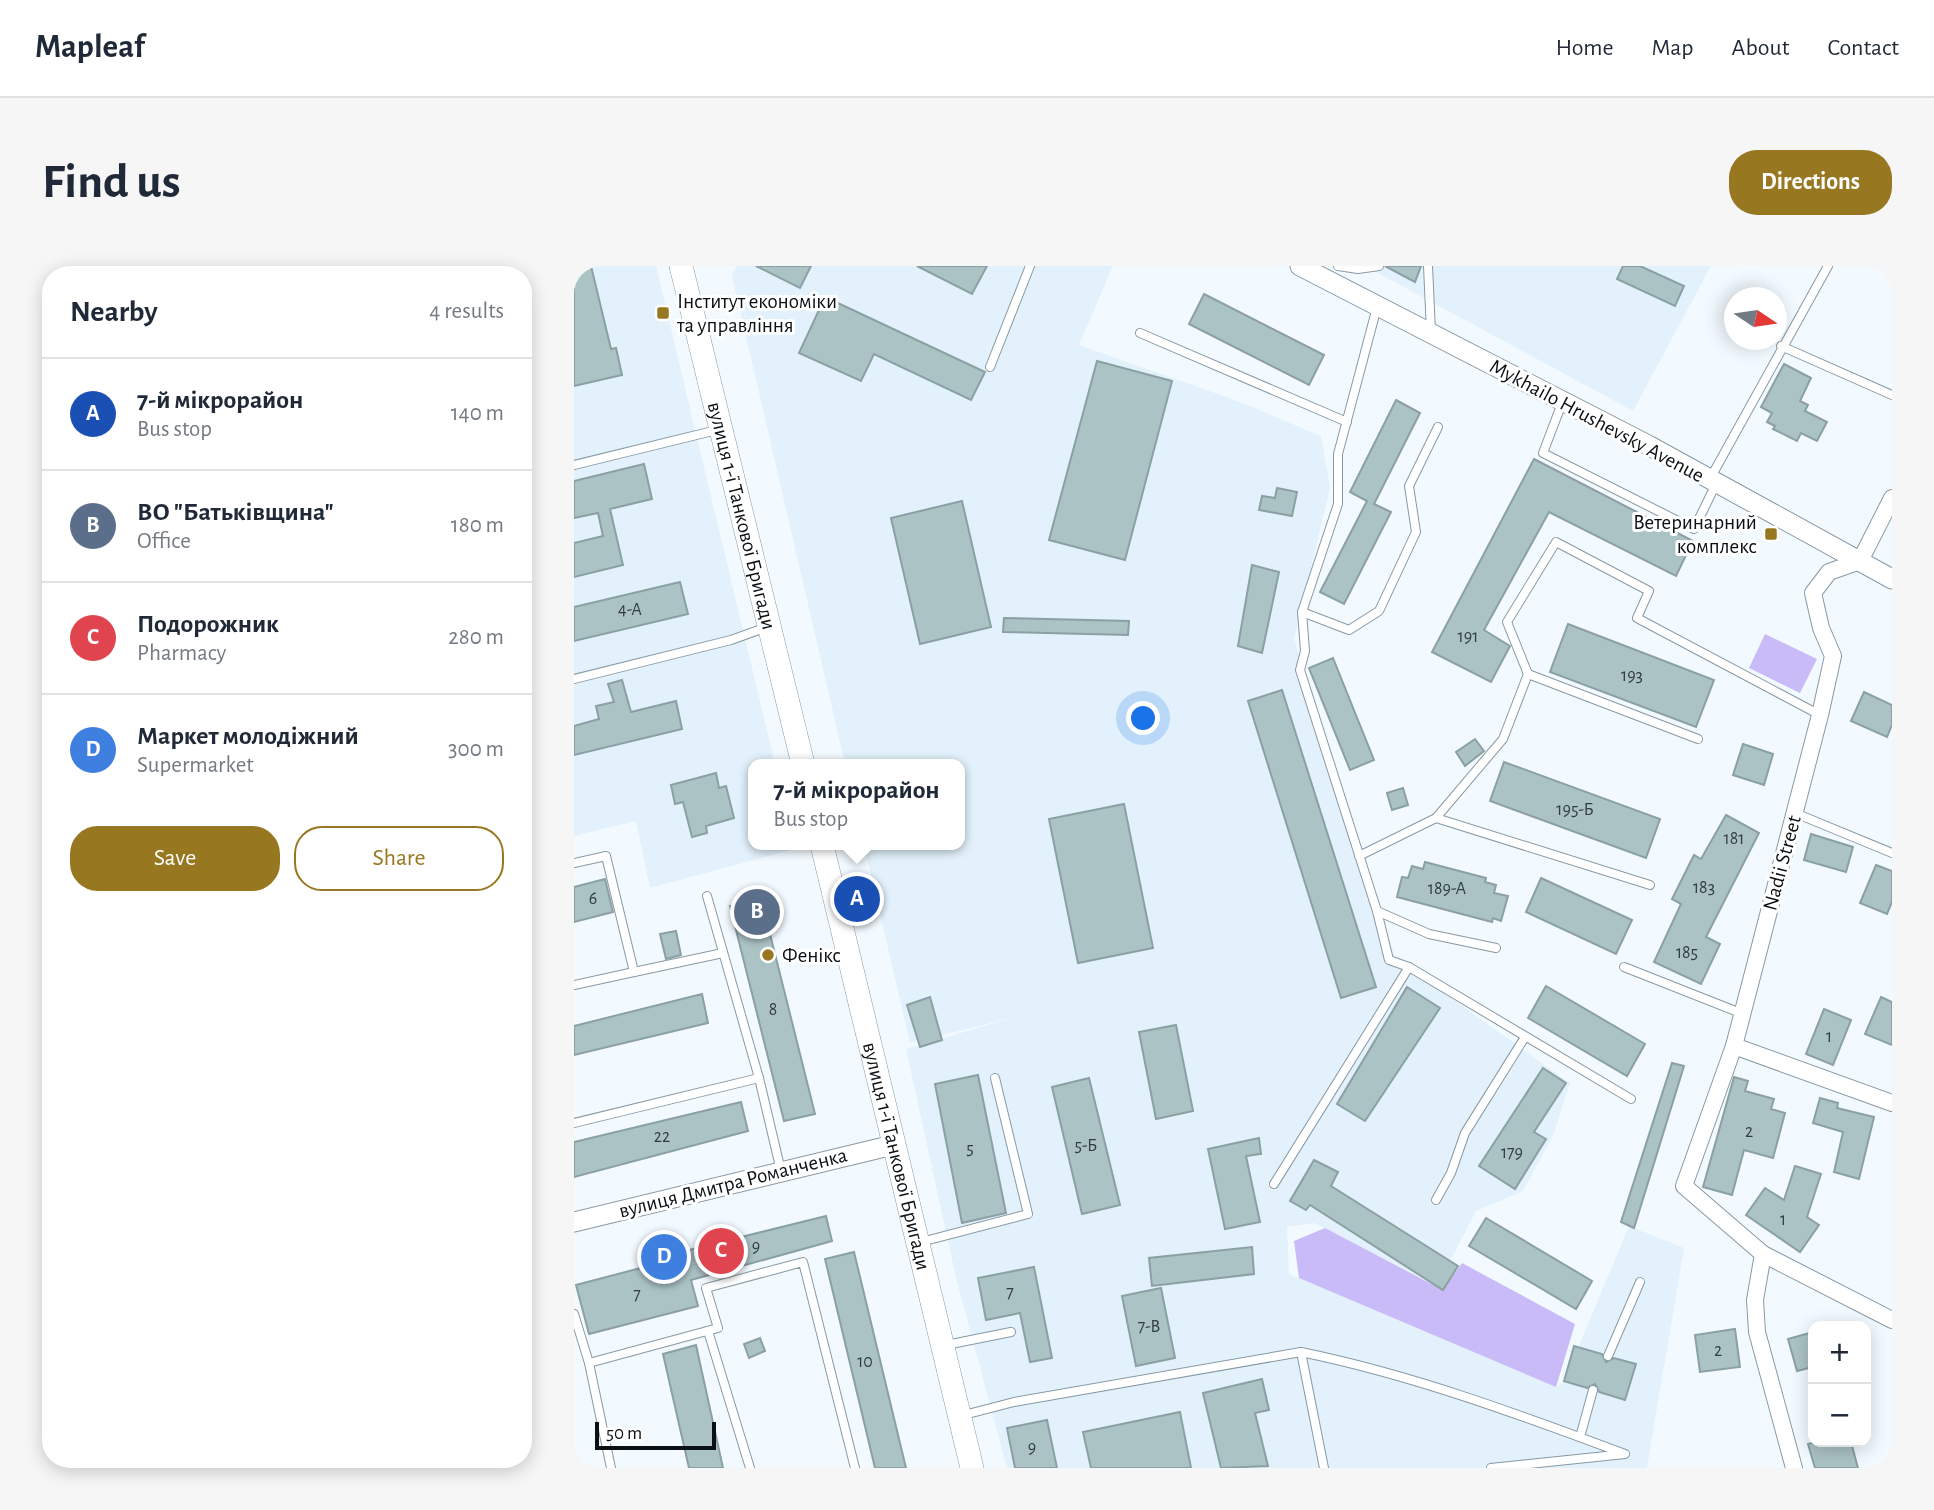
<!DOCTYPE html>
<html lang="en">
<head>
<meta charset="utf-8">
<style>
	:root { --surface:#fff; --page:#f6f6f7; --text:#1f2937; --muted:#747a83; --line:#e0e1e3; --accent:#987721 }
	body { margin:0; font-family:"Alegreya Sans",sans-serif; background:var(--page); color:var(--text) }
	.controls { position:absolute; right:21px; bottom:21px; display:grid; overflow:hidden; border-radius:14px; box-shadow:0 4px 18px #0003 }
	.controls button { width:63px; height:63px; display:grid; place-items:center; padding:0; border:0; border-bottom:2px solid var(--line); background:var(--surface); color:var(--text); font:35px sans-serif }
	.compass { position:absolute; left:1150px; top:21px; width:63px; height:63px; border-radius:50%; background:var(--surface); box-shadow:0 4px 18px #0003; rotate:103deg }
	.scale { position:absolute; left:21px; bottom:18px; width:121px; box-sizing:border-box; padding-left:7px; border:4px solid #0a1014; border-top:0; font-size:19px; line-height:24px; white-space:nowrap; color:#0a1014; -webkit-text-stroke:5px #fff; paint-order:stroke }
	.you { position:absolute; left:570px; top:453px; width:24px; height:24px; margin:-18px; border:5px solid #fff; border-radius:50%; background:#1a73e8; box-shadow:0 0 0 10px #1a73e833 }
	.badge { display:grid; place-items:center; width:46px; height:46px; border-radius:50%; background:var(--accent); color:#fff; font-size:23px; font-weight:700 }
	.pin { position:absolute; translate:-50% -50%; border:4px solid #fff; box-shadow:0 2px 7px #0006 }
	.popup { position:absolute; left:174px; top:493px; width:217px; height:91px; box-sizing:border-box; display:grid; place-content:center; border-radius:14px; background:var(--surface); filter:drop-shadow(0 2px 5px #0005); font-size:23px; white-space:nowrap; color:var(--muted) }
	.popup b { font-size:26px; color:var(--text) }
	.popup::after { content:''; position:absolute; left:50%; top:100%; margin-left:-14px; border:14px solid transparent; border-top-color:var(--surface) }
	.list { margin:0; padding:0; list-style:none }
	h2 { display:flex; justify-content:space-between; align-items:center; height:91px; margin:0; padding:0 28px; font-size:30px }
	h2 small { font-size:23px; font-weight:400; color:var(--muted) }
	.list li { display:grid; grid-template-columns:46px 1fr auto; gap:21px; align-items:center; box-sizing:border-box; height:112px; padding:0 28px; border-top:2px solid var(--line) }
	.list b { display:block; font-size:26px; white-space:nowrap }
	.list p { margin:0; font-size:23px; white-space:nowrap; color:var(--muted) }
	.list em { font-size:23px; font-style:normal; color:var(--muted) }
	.actions { display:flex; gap:14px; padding:21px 28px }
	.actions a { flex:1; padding:16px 0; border:2px solid var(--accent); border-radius:28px; text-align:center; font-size:24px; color:var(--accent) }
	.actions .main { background:var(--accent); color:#fff }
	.map { position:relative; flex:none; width:1318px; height:1202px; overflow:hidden; border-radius:28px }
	header { display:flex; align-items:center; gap:42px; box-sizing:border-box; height:98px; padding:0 35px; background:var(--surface); border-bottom:2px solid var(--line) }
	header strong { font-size:33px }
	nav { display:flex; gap:38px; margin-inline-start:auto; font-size:24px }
	.intro { display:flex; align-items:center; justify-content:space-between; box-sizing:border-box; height:168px; padding:0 42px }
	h1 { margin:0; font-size:49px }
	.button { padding:18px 32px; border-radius:28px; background:var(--accent); color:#fff; font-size:24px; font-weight:700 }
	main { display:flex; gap:42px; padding:0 42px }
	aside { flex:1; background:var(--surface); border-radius:28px; box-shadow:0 4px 18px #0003 }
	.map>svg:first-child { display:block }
	.built { fill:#e2f1fb }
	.green { fill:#c9bbf8 }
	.building { fill:#acc3c6; stroke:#8aa0a3; stroke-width:2 }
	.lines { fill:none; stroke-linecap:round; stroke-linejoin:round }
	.service-casing { stroke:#8899a4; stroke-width:10 }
	.minor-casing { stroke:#8899a4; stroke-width:18 }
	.tertiary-casing { stroke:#8899a4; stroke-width:21 }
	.secondary-casing { stroke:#8899a4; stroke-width:24 }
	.service { stroke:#fff; stroke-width:8 }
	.minor { stroke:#fff; stroke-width:16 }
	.tertiary { stroke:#fff; stroke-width:19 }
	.secondary { stroke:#fff; stroke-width:23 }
	.poi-dot { fill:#987721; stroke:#fff; stroke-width:2.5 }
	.labels { text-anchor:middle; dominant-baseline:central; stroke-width:6; stroke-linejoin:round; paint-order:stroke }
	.number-label { font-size:18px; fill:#323d40 }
	.poi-label { font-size:21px; fill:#0a1014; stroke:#fff; text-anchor:start }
	.street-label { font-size:21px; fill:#0a1014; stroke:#fff }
</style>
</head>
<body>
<header>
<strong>Mapleaf</strong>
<nav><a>Home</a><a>Map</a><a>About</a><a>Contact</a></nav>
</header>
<div class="intro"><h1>Find us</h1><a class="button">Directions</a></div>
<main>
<aside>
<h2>Nearby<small>4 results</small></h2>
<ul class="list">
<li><span class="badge" style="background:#1a4fb4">A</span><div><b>7-й мікрорайон</b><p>Bus stop</p></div><em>140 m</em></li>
<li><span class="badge" style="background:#5c6f8a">B</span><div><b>ВО &quot;Батьківщина&quot;</b><p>Office</p></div><em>180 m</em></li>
<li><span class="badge" style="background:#e0444e">C</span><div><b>Подорожник</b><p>Pharmacy</p></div><em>280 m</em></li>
<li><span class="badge" style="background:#3f7fe0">D</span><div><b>Маркет молодіжний</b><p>Supermarket</p></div><em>300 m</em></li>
</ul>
<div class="actions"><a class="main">Save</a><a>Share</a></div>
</aside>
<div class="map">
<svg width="1318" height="1202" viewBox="0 0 1318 1202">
	<rect width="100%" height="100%" fill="#f3faff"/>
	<g class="built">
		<path d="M 0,0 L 82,0 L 201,498 L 180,498 L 180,579 L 216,579 L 217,584 L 76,622 L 62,555 L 0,570 Z"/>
		<path d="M 163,0 L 539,0 L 505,79 L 661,134 L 747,170 L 756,222 L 720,373 L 821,692 L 996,817 L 979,870 L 949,925 L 902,945 L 863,1020 L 740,957 L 713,961 L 715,1008 L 982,1121 L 990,1115 L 1055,960 L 1110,982 L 1073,1202 L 433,1202 L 382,1012 L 332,783 L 441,751 L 336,777 L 290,579 L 386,579 L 386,498 L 271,498 L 158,10 Z"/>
		<path d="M 791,0 L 1137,0 L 1059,145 Z"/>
	</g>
	<g class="green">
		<path d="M 1191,368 L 1243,393 L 1226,427 L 1175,402 Z"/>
		<path d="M 751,962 L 869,1024 L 888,997 L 1001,1058 L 982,1121 L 725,1012 L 720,975 Z"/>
	</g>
	<g class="building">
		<path d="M 0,0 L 17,0 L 37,83 L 42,82 L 48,109 L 0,120 Z"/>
		<path d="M 182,0 L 237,0 L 226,22 Z"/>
		<path d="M 343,0 L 413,0 L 398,28 Z"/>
		<path d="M 811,0 L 847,0 L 841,16 Z"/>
		<path d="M 1049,0 L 1066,0 L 1110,20 L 1101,40 L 1043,13 Z"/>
		<path d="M 630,28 L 750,89 L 735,119 L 615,58 Z"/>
		<path d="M 251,31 L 411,106 L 397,134 L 300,88 L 287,115 L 225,87 Z"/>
		<path d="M 523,95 L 598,115 L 551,294 L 475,274 Z"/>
		<path d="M 1210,98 L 1237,112 L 1226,135 L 1234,139 L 1231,145 L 1253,156 L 1243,175 L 1227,167 L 1223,175 L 1199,163 L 1201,160 L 1193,156 L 1198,147 L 1187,141 Z"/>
		<path d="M 822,134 L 846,147 L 800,238 L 817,246 L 770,338 L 746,326 L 793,235 L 776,226 Z"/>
		<path d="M 960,193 L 1119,275 L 1102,310 L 975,246 L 910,364 L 936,380 L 917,416 L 858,386 Z"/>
		<path d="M 70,198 L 78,233 L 36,243 L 49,299 L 0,311 L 0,277 L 29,270 L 24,247 L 0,252 L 0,215 Z"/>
		<path d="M 703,222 L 723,226 L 718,250 L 685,244 L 688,230 L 701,232 Z"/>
		<path d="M 388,235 L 417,361 L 346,378 L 317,252 Z"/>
		<path d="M 678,299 L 705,306 L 688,387 L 664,380 Z"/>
		<path d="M 106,316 L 114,348 L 0,375 L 0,341 Z"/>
		<path d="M 430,352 L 555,355 L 554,369 L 429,366 Z"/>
		<path d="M 994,358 L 1140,414 L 1122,461 L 976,406 Z"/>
		<path d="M 759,392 L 800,494 L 776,504 L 735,402 Z"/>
		<path d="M 48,414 L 57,446 L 102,435 L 108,463 L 0,489 L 0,460 L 25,453 L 22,440 L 40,436 L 34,418 Z"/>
		<path d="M 708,424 L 802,721 L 767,732 L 674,435 Z"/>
		<path d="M 1290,426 L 1318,439 L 1318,459 L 1313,471 L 1277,455 Z"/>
		<path d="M 901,473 L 910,485 L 891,500 L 882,486 Z"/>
		<path d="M 1169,478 L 1199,488 L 1190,519 L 1159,509 Z"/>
		<path d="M 930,496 L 1086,553 L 1072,592 L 916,535 Z"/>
		<path d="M 142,507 L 145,522 L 152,520 L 160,552 L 132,560 L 133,567 L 118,571 L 109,536 L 101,538 L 97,519 Z"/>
		<path d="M 829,522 L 834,539 L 818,544 L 813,527 Z"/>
		<path d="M 550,538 L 579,682 L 504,697 L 475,553 Z"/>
		<path d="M 1152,549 L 1185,567 L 1132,671 L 1146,678 L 1127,718 L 1080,696 L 1107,638 L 1098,633 L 1120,589 L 1127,593 Z"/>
		<path d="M 1237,568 L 1279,581 L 1272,606 L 1230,594 Z"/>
		<path d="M 851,596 L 912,612 L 911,616 L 922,619 L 920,627 L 934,630 L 927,655 L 919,652 L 918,656 L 823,631 L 828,611 L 834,612 L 838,600 L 849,603 Z"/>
		<path d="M 1302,599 L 1318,605 L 1318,636 L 1313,648 L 1286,637 Z"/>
		<path d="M 967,612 L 1058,654 L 1042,688 L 952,646 Z"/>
		<path d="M 31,613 L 39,646 L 0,656 L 0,621 Z"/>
		<path d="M 187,632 L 241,848 L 210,855 L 156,640 Z"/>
		<path d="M 102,665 L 107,689 L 92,693 L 86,668 Z"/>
		<path d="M 972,720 L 1071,778 L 1053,810 L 954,752 Z"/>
		<path d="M 833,721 L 866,742 L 791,855 L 763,838 Z"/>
		<path d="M 128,728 L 134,757 L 0,789 L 0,760 Z"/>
		<path d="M 356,731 L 368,774 L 346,781 L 333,739 Z"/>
		<path d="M 1307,731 L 1318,736 L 1318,779 L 1291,768 Z"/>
		<path d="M 1250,743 L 1277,754 L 1259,799 L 1232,788 Z"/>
		<path d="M 602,759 L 619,845 L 582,853 L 565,766 Z"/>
		<path d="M 1098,797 L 1110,800 L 1060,962 L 1047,956 Z"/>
		<path d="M 969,802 L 992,817 L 960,866 L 972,873 L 941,923 L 905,900 Z"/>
		<path d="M 404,809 L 432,947 L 388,957 L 361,818 Z"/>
		<path d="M 1160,811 L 1174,815 L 1171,825 L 1200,833 L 1197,843 L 1211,847 L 1199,892 L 1170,884 L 1158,929 L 1129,921 Z"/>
		<path d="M 515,812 L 546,939 L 508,948 L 478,821 Z"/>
		<path d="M 1246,832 L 1264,837 L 1263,842 L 1300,851 L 1285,913 L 1260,906 L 1269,866 L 1239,857 Z"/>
		<path d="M 167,836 L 174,865 L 0,911 L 0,876 Z"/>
		<path d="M 685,872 L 687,888 L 672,890 L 686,956 L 651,963 L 634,883 Z"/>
		<path d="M 740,894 L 764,906 L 757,920 L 884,1000 L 869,1024 L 736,939 L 732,944 L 716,935 Z"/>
		<path d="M 1221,900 L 1247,908 L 1233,951 L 1245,959 L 1226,986 L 1172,949 L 1191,922 L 1210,934 Z"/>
		<path d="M 252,950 L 258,975 L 117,1014 L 124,1040 L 15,1068 L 2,1019 L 116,989 L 115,984 Z"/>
		<path d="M 912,952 L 1018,1015 L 1002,1043 L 895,980 Z"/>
		<path d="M 678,981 L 680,1008 L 578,1020 L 575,992 Z"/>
		<path d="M 280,986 L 332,1202 L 301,1202 L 251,993 Z"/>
		<path d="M 460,1001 L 478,1092 L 456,1096 L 446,1047 L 412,1054 L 404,1012 Z"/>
		<path d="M 587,1022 L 601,1092 L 562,1100 L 548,1030 Z"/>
		<path d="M 1161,1063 L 1166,1101 L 1126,1106 L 1121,1069 Z"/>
		<path d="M 1239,1066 L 1239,1101 L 1223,1105 L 1214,1073 Z"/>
		<path d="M 186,1072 L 191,1085 L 175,1092 L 170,1078 Z"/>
		<path d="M 122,1079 L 149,1202 L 115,1202 L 89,1088 Z"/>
		<path d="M 1000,1080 L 1028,1088 L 1032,1096 L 1040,1092 L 1062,1098 L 1051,1134 L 1025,1126 L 1021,1118 L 1013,1122 L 990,1115 Z"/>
		<path d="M 688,1113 L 695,1144 L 681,1147 L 694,1200 L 647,1202 L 629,1127 Z"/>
		<path d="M 606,1146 L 617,1202 L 517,1202 L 509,1166 Z"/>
		<path d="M 473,1154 L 483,1202 L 441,1202 L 433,1162 Z"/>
		<path d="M 1242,1176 L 1277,1176 L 1284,1202 L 1241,1202 L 1234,1178 Z"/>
	</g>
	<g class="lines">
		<g class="service-casing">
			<g id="service">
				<path d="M 764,0 L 784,3 L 805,0"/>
				<path d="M 854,0 L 857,66"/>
				<path d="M 803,41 L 764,188 L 764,238 L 728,346 L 731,385 L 726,404 L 803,645 L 815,694 L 835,701 L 1057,833"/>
				<path d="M 566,67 L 773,156"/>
				<path d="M 1207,80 L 1318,129"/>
				<path d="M 416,101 L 456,0"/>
				<path d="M 988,137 L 969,187 L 1120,263 L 1142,218"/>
				<path d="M 0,199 L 143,164"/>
				<path d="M 1137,211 L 1254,0"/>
				<path d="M 728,346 L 775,364 L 805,345 L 842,266 L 835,220 L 864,161"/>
				<path d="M 954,408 L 933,356 L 982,276 L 1075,325 L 1063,352 L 1246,449"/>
				<path d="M 0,413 L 157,374 L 193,361"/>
				<path d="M 1221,547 L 1318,587"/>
				<path d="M 862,552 L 929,473 L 954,408 L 1124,473"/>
				<path d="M 785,590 L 862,552 L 1076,619"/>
				<path d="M 0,597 L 32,590 L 60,706 L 149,687"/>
				<path d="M 133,630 L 185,812 L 207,905"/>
				<path d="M 803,645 L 855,668 L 922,682"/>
				<path d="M 1050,701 L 1169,748"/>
				<path d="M 0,719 L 60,706"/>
				<path d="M 0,857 L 185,812"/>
				<path d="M 700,918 L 835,701"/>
				<path d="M 862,934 L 877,907 L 891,867 L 951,771"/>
				<path d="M 347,976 L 454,948 L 421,812"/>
				<path d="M 0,1048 L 15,1097 L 37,1202"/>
				<path d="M 134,1065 L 176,1202"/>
				<path d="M 372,1079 L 437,1066"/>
				<path d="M 727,1086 C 839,1109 944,1148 1051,1188 L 917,1202"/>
				<path d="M 1034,1090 L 1066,1016"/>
				<path d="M 15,1097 L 144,1062 L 132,1022 L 229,996 L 281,1202"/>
				<path d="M 386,1150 L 440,1136 L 727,1086 L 750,1202"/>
				<path d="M 1006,1171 L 1019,1124"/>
			</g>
		</g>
		<g class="minor-casing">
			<g id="minor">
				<path d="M 1160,780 L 1318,837"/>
				<path d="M 1189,988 L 1318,1054"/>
				<path d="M 1220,1202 L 1183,1066 L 1181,1034 L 1189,988 L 1110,920 L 1160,780 L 1246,449 L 1259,390 L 1247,362 L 1239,327 L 1255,306 L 1286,295 L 1318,232"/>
			</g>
		</g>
		<g class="tertiary-casing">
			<g id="tertiary">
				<path d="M 726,0 L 1074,179 L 1318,313"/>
				<path d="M 0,956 L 319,879"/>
			</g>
		</g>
		<g class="secondary-casing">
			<g id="secondary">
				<path id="s1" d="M 107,0 L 229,498"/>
				<path id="s2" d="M 248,579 L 398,1202"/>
			</g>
		</g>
		<use href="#service" class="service"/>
		<use href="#minor" class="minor"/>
		<use href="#tertiary" class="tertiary"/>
		<use href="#secondary" class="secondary"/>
	</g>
	<g class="poi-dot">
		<rect x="82" y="40" width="14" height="14" rx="3.5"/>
		<rect x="1190" y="261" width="14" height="14" rx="3.5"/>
		<circle cx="194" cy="689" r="7"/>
	</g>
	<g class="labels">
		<g class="number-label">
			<text x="56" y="344">4-А</text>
			<text x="894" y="371">191</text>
			<text x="1058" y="410">193</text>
			<text x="1001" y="544">195-Б</text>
			<text x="1160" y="573">181</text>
			<text x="1130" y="622">183</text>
			<text x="873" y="623">189-А</text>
			<text x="19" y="633">6</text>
			<text x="1113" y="687">185</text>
			<text x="199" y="744">8</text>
			<text x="1255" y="771">1</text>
			<text x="1175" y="866">2</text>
			<text x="88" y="871">22</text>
			<text x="512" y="880">5-Б</text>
			<text x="396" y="883">5</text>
			<text x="938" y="887">179</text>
			<text x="1209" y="954">1</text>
			<text x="182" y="981">9</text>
			<text x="436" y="1027">7</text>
			<text x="63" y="1029">7</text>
			<text x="575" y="1061">7-В</text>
			<text x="1144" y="1085">2</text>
			<text x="291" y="1096">10</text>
			<text x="458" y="1182">9</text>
		</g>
		<g class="poi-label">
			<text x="103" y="35">Інститут економіки<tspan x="103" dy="24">та управління</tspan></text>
			<text x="1183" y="256" text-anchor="end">Ветеринарний<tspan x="1183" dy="24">комплекс</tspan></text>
			<text x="208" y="689">Фенікс</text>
		</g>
		<g class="street-label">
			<text transform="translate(1023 155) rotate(28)">Mykhailo Hrushevsky Avenue</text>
			<text stroke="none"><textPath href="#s1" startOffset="257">вулиця 1-ї Танкової Бригади</textPath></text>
			<text transform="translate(1208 597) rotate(-75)">Nadii Street</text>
			<text stroke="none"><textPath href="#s2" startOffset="320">вулиця 1-ї Танкової Бригади</textPath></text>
			<text transform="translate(159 917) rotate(-14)">вулиця Дмитра Романченка</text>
		</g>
	</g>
</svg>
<div class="controls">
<button>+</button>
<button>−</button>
</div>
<svg class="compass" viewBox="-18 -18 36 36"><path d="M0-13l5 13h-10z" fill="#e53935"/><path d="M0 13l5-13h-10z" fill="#747a83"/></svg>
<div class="scale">50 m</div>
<div class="you"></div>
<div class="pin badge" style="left:283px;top:633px;background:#1a4fb4">A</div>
<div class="popup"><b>7-й мікрорайон</b>Bus stop</div>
<div class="pin badge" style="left:183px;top:646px;background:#5c6f8a">B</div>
<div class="pin badge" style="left:147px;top:985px;background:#e0444e">C</div>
<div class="pin badge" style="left:90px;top:991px;background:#3f7fe0">D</div>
</div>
</main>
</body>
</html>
